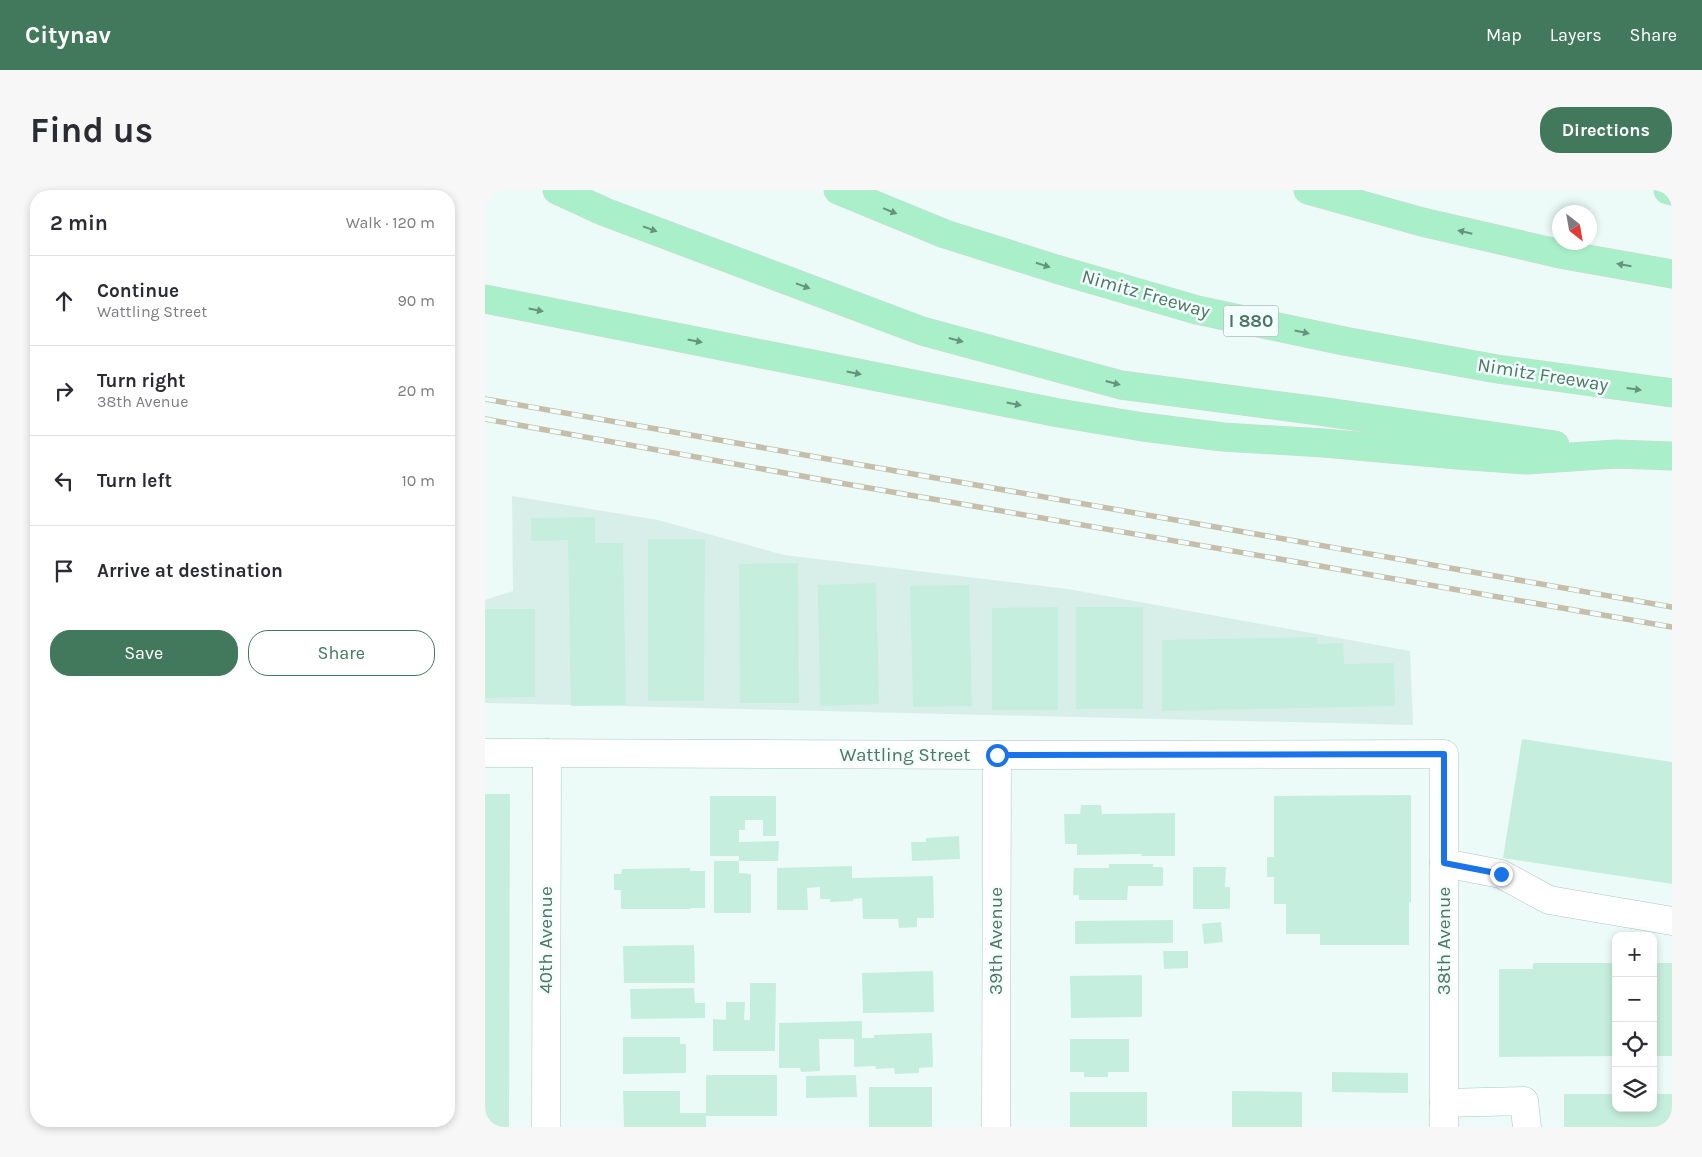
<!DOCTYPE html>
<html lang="en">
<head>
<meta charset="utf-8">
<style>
	:root { --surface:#fff; --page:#f7f7f7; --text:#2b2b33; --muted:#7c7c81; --line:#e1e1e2; --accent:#42795d }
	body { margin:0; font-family:Karla,sans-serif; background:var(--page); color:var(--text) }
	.controls { position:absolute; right:15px; bottom:15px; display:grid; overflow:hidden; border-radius:10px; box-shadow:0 2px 8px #0003 }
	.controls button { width:45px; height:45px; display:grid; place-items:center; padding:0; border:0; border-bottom:1px solid var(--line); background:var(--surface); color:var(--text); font:25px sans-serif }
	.compass { position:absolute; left:1067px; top:15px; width:45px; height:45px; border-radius:50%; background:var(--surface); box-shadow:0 2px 8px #0003; rotate:149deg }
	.stop { position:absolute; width:15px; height:15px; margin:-11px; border:4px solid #1a73e8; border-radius:50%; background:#fff }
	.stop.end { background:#1a73e8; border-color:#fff; box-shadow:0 1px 5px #0008 }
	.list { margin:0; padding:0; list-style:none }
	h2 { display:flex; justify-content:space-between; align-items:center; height:65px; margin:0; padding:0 20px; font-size:21px }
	h2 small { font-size:16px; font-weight:400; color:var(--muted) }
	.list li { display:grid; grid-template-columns:32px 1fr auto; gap:15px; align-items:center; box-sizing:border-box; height:90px; padding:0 20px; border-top:1px solid var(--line) }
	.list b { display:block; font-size:19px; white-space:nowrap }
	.list p { margin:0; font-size:16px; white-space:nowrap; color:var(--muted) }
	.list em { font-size:16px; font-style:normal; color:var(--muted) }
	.actions { display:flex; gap:10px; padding:15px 20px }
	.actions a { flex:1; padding:11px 0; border:1px solid var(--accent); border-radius:20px; text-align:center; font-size:18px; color:var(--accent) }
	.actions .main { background:var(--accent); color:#fff }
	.icon { flex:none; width:28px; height:28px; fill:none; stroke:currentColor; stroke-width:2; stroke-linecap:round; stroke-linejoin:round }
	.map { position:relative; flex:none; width:1187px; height:937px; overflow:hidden; border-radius:20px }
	header { display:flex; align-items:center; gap:30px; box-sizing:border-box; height:70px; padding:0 25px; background:var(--accent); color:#fff }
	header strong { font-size:24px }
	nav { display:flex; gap:28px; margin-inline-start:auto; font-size:18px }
	.intro { display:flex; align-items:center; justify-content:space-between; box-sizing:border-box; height:120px; padding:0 30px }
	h1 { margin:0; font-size:35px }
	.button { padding:12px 22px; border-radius:20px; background:var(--accent); color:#fff; font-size:18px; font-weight:700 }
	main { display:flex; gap:30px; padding:0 30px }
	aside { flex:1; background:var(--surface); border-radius:20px; box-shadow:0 2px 8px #0003 }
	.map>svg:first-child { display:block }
	.residential { fill:#d8efe9 }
	.building { fill:#c6eede }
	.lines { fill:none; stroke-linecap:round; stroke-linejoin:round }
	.minor-casing { stroke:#acc8be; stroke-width:29 }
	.highway-casing { stroke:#ced8d4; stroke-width:29 }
	.minor { stroke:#fff; stroke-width:28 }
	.highway { stroke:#a9efc9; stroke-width:28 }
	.rail-casing { stroke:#c5beaa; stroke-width:5.5 }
	.rail { stroke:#f2fefb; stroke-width:4; stroke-dasharray:11; stroke-linecap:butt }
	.oneway { fill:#66937d }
	.route { stroke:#1a73e8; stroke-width:6 }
	.labels { text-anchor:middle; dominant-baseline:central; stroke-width:5; stroke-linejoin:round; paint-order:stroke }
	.shield { fill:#f2fefb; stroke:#819d91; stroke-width:1 }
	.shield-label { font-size:18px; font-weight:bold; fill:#507464 }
	.street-label { font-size:19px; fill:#507464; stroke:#f2fefb }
</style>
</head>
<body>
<header>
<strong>Citynav</strong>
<nav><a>Map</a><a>Layers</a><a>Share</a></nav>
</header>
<div class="intro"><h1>Find us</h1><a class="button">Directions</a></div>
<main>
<aside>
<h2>2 min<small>Walk · 120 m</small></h2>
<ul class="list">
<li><svg class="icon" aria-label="ahead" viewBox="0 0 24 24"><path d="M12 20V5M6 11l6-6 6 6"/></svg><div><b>Continue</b><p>Wattling Street</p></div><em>90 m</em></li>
<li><svg class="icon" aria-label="right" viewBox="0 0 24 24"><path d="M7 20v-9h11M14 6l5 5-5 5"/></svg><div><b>Turn right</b><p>38th Avenue</p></div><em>20 m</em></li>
<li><svg class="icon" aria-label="left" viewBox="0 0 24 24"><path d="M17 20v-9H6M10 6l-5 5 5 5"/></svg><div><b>Turn left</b></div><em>10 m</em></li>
<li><svg class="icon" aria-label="arrive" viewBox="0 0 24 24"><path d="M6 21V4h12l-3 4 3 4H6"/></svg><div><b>Arrive at destination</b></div></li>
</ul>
<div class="actions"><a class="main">Save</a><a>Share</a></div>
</aside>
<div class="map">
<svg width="1187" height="937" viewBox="0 0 1187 937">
	<rect width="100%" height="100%" fill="#ecfbf8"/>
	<path class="residential" d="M 27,306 L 173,330 L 299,365 L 583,399 L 925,461 L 928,535 L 0,513 L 0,410 L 28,401 Z"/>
	<g class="building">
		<path d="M 110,327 L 110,353 L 138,353 L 141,515 L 86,516 L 83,350 L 46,351 L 46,328 Z"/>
		<path d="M 163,349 L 220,349 L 219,511 L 163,511 Z"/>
		<path d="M 313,373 L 314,513 L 255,513 L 254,374 Z"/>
		<path d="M 391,393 L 394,514 L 335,516 L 333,395 Z"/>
		<path d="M 484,395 L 487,516 L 428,517 L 425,396 Z"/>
		<path d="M 573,417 L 573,520 L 507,520 L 507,418 Z"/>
		<rect x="591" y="417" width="67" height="102"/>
		<path d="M 0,419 L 50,419 L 50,507 L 0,508 Z"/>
		<path d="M 832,447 L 832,454 L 858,453 L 859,474 L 909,473 L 910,516 L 677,521 L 677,450 Z"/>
		<path d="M 1037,549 L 1187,572 L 1187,694 L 1018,668 Z"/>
		<path d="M 0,604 L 25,604 L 24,937 L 0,937 Z"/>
		<path d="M 926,605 L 926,713 L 924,712 L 924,755 L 835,755 L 835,744 L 801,744 L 801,714 L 789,714 L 789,687 L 782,687 L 782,667 L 789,667 L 789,606 Z"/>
		<path d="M 225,606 L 291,606 L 291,646 L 278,646 L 278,630 L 260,630 L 260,640 L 254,640 L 254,652 L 294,651 L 293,671 L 254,671 L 254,666 L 225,666 Z"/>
		<path d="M 596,615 L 616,615 L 617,624 L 690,623 L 690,666 L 656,666 L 657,664 L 592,665 L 592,654 L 580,654 L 579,624 L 595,624 Z"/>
		<path d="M 474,646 L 475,669 L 427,671 L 426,652 L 441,652 L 441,648 Z"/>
		<path d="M 229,671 L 254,671 L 254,683 L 266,684 L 266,723 L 229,723 Z"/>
		<path d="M 624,674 L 668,674 L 668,677 L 678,677 L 678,696 L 643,696 L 642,710 L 594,710 L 594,705 L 588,705 L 589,678 L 624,678 Z"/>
		<path d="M 367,676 L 367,688 L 448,686 L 449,728 L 432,728 L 432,737 L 414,738 L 413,729 L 378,729 L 377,708 L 368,709 L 368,711 L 345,712 L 345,709 L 335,709 L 335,697 L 322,698 L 323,720 L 292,720 L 292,678 Z"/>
		<path d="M 708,677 L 741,677 L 740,697 L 745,697 L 745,719 L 708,719 Z"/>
		<path d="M 205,678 L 205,681 L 220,681 L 220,718 L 205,718 L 205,719 L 136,719 L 136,700 L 129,700 L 129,684 L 136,684 L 137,679 Z"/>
		<path d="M 688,730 L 688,753 L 590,754 L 590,731 Z"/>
		<path d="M 736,732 L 738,752 L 719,754 L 717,734 Z"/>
		<path d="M 209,755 L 210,793 L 139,793 L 138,756 Z"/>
		<path d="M 678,761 L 703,761 L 703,778 L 679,779 Z"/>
		<path d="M 1048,773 L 1131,773 L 1131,866 L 1014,867 L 1014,779 L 1048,779 Z"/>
		<rect x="1168" y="773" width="19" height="93"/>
		<path d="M 448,781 L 449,822 L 378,823 L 377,783 Z"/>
		<path d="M 657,785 L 657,827 L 586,828 L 585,786 Z"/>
		<path d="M 265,793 L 291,793 L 290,861 L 228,861 L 228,829 L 241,830 L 241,812 L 260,812 L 259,830 L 265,830 Z"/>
		<path d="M 209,798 L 210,813 L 220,813 L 220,828 L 146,829 L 145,799 Z"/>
		<path d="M 377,831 L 377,848 L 389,848 L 389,845 L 447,843 L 448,877 L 434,878 L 434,883 L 410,884 L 409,878 L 391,879 L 390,876 L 369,877 L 369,849 L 334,849 L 335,881 L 316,882 L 315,878 L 294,878 L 294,833 Z"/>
		<path d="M 138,847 L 195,847 L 195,854 L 201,854 L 201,883 L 138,884 Z"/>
		<path d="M 585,849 L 644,849 L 644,882 L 623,882 L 623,887 L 599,887 L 599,882 L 585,882 Z"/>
		<path d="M 847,882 L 923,883 L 923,903 L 847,902 Z"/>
		<path d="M 221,885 L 292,885 L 292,926 L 221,926 L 221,937 L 139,937 L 138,901 L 195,901 L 195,923 L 221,923 Z"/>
		<path d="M 371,885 L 372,907 L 321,908 L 321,886 Z"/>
		<rect x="384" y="897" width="63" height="40"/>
		<path d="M 747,901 L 817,902 L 817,937 L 747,937 Z"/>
		<rect x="585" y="902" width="77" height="35"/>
		<path d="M 1079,904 L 1131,904 L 1131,918 L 1168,918 L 1168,904 L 1187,904 L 1187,937 L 1079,937 Z"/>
	</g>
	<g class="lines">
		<g class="minor-casing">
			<g id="minor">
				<path d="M 0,563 L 512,565 L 959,564 L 959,937"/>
				<path d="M 959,673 L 1016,684 L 1064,710 L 1187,731"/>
				<path d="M 959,913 L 1039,911 L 1042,937"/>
				<path d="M 61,937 L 62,563"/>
				<path d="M 511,937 L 512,565"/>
			</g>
		</g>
		<g class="highway-casing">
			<g id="highway">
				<path d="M 72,0 L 120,22 L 437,141 L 636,195 L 834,221 L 1070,255"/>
				<path d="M 353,0 L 460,44 L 571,79 L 712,120 L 859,151 L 1012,179 L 1187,203"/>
				<path d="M 823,0 L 937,32 L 1080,65 L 1187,84"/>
				<path d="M 1183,0 L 1187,1"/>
				<path d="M 0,109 L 574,223 L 658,237 L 738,247 L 839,253 L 972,265 L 1041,270 L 1131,264 L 1187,266"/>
			</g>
		</g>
		<use href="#minor" class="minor"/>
		<use href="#highway" class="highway"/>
		<g class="rail-casing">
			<g id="rail">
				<path d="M 0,209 L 1187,417"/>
				<path d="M 0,229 L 361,294 L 1187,437"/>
			</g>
		</g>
		<use href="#rail" class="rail"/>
	</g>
	<defs><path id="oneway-solid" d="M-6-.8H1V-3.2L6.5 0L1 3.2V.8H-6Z" transform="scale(1.25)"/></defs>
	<g class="oneway">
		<use href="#oneway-solid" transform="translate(405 21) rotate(22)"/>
		<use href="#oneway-solid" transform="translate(165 39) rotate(20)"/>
		<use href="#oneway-solid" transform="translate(980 42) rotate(-167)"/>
		<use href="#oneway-solid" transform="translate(558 75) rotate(18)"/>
		<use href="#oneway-solid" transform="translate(1139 75) rotate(-170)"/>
		<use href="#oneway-solid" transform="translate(318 96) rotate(20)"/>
		<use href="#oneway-solid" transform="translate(51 120) rotate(11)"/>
		<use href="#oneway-solid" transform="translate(817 142) rotate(12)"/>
		<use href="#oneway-solid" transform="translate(471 150) rotate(15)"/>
		<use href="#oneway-solid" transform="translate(210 151) rotate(11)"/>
		<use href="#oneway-solid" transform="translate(369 183) rotate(11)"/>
		<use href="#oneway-solid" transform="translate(628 193) rotate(15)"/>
		<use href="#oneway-solid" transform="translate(1149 199) rotate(8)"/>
		<use href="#oneway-solid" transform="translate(529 214) rotate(11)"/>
	</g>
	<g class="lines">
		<path class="route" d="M 512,565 L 959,564 L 959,673 L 1016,684"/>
	</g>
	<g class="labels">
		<rect class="shield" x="738.5" y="115.5" width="55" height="31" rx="4"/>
		<g class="shield-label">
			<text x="766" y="131">I 880</text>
		</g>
		<g class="street-label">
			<text transform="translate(661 104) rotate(16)">Nimitz Freeway</text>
			<text transform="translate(1058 185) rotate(9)">Nimitz Freeway</text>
			<text x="420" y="565">Wattling Street</text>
			<text transform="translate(61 750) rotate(-90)">40th Avenue</text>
			<text transform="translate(511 751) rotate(-90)">39th Avenue</text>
			<text transform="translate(959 751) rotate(-90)">38th Avenue</text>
		</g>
	</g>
</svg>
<div class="controls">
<button>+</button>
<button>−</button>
<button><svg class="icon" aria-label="locate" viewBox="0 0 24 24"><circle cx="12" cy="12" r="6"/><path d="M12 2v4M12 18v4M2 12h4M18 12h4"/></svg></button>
<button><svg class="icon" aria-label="layers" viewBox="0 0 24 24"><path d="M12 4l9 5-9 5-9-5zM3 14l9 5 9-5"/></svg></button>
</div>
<svg class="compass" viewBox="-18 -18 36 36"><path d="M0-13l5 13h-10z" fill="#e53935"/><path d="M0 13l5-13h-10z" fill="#7c7c81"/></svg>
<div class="stop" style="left:512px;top:565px"></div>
<div class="stop end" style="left:1016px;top:684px"></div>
</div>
</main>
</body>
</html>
